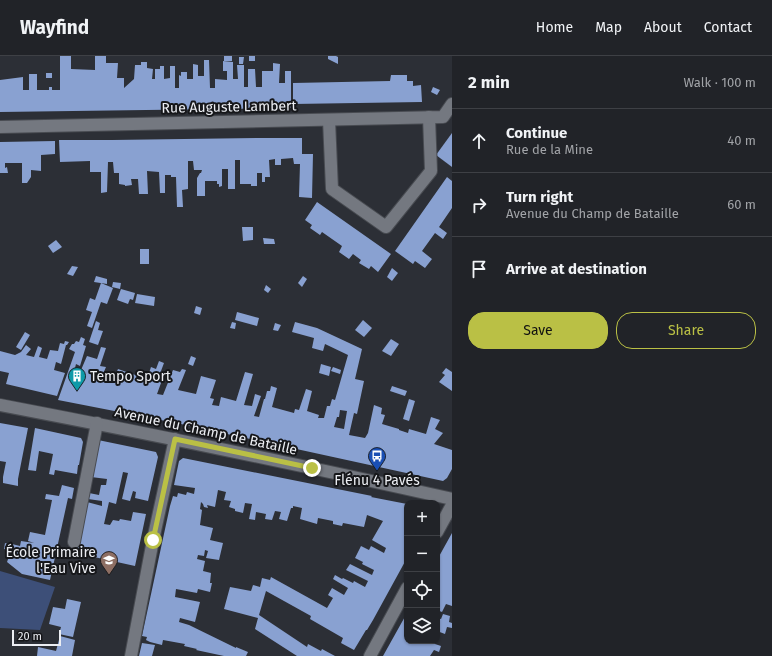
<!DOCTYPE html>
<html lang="en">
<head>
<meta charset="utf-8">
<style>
	:root { --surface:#212328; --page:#292b30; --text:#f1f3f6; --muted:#a2a4a8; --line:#3e4045; --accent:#bac045 }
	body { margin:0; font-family:"Fira Sans",sans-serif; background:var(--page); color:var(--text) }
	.controls { position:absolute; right:12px; bottom:12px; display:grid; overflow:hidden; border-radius:8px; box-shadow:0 1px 3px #0004 }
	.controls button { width:36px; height:36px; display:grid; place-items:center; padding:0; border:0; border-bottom:1px solid var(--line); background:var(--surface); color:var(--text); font:20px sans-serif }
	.scale { position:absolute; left:12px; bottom:10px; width:49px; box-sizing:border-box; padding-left:4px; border:2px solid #eceef3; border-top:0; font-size:11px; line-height:14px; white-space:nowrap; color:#eceef3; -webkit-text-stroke:3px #16171a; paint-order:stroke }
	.stop { position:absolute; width:12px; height:12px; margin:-9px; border:3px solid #bac045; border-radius:50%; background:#fff }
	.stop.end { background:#bac045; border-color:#fff; box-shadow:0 1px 4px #0008 }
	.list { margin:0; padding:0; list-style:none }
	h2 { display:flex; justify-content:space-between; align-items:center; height:52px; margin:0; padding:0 16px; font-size:17px }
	h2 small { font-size:13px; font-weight:400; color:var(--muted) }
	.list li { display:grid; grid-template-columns:26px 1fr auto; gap:12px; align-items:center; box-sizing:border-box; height:64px; padding:0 16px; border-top:1px solid var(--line) }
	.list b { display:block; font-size:15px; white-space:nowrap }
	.list p { margin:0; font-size:13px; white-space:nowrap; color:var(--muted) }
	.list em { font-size:13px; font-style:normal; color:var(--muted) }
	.actions { display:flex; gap:8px; padding:12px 16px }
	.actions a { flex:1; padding:9px 0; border:1px solid var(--accent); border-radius:16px; text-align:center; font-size:14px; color:var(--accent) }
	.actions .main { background:var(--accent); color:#111 }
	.icon { flex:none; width:22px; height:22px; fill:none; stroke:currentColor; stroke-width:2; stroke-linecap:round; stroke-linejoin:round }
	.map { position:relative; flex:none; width:452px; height:600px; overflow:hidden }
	header { display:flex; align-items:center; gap:24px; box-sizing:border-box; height:56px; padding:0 20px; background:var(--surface); border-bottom:1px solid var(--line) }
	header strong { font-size:19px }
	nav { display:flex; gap:22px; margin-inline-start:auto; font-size:14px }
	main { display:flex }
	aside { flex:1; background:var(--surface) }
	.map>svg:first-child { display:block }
	.green { fill:#3d4f78 }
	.building { fill:#89a1d1; fill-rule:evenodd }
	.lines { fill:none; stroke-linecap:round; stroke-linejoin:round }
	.minor-casing { stroke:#484b51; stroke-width:14 }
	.minor { stroke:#747880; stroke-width:12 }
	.route { stroke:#bac045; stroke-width:5 }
	.labels { text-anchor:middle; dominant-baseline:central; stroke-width:4; stroke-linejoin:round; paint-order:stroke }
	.street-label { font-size:14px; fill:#eceef3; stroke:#16171a }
	.poi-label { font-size:14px; fill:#eceef3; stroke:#16171a; text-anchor:start }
</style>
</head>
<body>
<header>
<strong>Wayfind</strong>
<nav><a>Home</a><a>Map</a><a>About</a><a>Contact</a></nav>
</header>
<main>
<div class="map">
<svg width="452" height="600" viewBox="0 0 452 600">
	<rect width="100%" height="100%" fill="#2c2f36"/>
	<path class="green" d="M 0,515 L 55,531 L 40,574 L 0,572 Z"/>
	<g class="building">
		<path d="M 60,0 L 71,0 L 71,13 L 95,14 L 95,0 L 106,0 L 106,7 L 118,7 L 117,22 L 124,22 L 124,32 L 134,23 L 135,9 L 141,9 L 141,6 L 147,6 L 147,12 L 153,13 L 152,23 L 155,23 L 155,13 L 160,13 L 160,10 L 164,10 L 164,23 L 170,22 L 170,10 L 175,10 L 175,32 L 179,32 L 179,19 L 181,20 L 181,16 L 187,16 L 187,23 L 193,23 L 193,8 L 198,9 L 198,20 L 204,20 L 204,4 L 209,4 L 210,32 L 215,32 L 215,23 L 227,24 L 227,15 L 223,15 L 223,5 L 233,6 L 233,23 L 238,23 L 237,9 L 244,9 L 244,31 L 248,31 L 248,13 L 255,13 L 256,31 L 262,31 L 262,15 L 273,15 L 273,7 L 280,8 L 279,27 L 285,27 L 285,15 L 291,15 L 291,52 L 0,56 L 0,24 L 23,21 L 23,34 L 29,34 L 29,18 L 37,18 L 37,34 L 49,34 L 49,31 L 52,31 L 52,34 L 60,34 Z"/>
		<rect x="224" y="0" width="8" height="5"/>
		<rect x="249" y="0" width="6" height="5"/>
		<path d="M 328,0 L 336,0 L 338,1 L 338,8 L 328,3 Z"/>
		<path d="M 239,1 L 244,1 L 243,8 L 239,8 Z"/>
		<rect x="46" y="17" width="6" height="5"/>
		<path d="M 391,19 L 407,19 L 407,25 L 413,25 L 413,30 L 421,29 L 422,46 L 293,48 L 293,27 L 390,25 Z"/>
		<path d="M 433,31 L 440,34 L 437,39 L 431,36 Z"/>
		<path d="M 452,77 L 452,111 L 436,99 Z"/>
		<path d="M 263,82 L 302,82 L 302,98 L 313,98 L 312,142 L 299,141 L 300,108 L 294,108 L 293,102 L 281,103 L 281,109 L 275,109 L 275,103 L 269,104 L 270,121 L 265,121 L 265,126 L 262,126 L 262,117 L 257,117 L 257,130 L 251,130 L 251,128 L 240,128 L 240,104 L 235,104 L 235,133 L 228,133 L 228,113 L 222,113 L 222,130 L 219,131 L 219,128 L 217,128 L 217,125 L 205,125 L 205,140 L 197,140 L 197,122 L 200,117 L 201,117 L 202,114 L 194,114 L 193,105 L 188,105 L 188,133 L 182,134 L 183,151 L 177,151 L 176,121 L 171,121 L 171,119 L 165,119 L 165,137 L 160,137 L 159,116 L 147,115 L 148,138 L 139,138 L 138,123 L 131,123 L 132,129 L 125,130 L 125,129 L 119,128 L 119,117 L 114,117 L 113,106 L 108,106 L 107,136 L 101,137 L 101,116 L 90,116 L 90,105 L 60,106 L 59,84 L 112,84 Z"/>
		<path d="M 55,85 L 55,98 L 41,99 L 41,115 L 31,114 L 31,121 L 27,127 L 22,127 L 22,107 L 5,107 L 5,112 L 7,111 L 8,117 L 0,117 L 0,86 Z"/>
		<path d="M 447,121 L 452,125 L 452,152 L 439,171 L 447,177 L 443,183 L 435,177 L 422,195 L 432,203 L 425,212 L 415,205 L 413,208 L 395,195 Z"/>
		<path d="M 317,146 L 391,198 L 378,216 L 371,210 L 369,213 L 359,207 L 361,204 L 353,198 L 349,203 L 339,196 L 342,190 L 322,176 L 320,179 L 310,172 L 312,169 L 305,164 Z"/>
		<path d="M 242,171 L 253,171 L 253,184 L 243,185 Z"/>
		<path d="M 263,182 L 274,183 L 275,188 L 264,188 Z"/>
		<path d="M 56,184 L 62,191 L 53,197 L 48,190 Z"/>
		<rect x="140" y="193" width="9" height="15"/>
		<path d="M 72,210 L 78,211 L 73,220 L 67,218 Z"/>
		<path d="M 392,212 L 398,217 L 392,225 L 387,221 Z"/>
		<path d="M 96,220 L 107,223 L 107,228 L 94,226 Z"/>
		<path d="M 303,220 L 307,223 L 302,231 L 298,227 Z"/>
		<path d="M 113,226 L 121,227 L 120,233 L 112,231 Z"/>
		<path d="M 101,227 L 113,232 L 107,248 L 101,246 L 92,272 L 87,270 L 92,256 L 86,254 L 90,242 L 95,244 Z"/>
		<path d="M 266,229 L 271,233 L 268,237 L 264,234 Z"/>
		<path d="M 121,233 L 135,237 L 133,244 L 130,243 L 128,248 L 117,244 Z"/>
		<path d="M 137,238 L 155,241 L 154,250 L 135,247 Z"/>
		<path d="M 196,250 L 202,252 L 200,259 L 194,257 Z"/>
		<path d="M 237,256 L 259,262 L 257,270 L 235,264 Z"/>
		<path d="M 363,264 L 372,272 L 364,281 L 355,274 Z"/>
		<path d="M 96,265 L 100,267 L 98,274 L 103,275 L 98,289 L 89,286 Z"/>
		<path d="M 232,266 L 236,267 L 235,273 L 230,272 Z"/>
		<path d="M 295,266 L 317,272 L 362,293 L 355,323 L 364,325 L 357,358 L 354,357 L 349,379 L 365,382 L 368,377 L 374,349 L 382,352 L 381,358 L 385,359 L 382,368 L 399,373 L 399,374 L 408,377 L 409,373 L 426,378 L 431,361 L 440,364 L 435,373 L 443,377 L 434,388 L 452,394 L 452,413 L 447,422 L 443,425 L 411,418 L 181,368 L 58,344 L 75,296 L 69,293 L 72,288 L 74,288 L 76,285 L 79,286 L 81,281 L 85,283 L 83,289 L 86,290 L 80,310 L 76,308 L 75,312 L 81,314 L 87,300 L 97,303 L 101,291 L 106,292 L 100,310 L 106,311 L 103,318 L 114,322 L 118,313 L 144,322 L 145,316 L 149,317 L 151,311 L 156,313 L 159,305 L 164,307 L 161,315 L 165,316 L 157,338 L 163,339 L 173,314 L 180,316 L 182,313 L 186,314 L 178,334 L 196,338 L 201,320 L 216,324 L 210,342 L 214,343 L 212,349 L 219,350 L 221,341 L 236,345 L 245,316 L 253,318 L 244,349 L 252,350 L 255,338 L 261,340 L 254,360 L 259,361 L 264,343 L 265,343 L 267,335 L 270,335 L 271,330 L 277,332 L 272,351 L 294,357 L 295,353 L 299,354 L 306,333 L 312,335 L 307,355 L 319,359 L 318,362 L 324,362 L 327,350 L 330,350 L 332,343 L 335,344 L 348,299 L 325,288 L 323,295 L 312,292 L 314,282 L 292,276 ZM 340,354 L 347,355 L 344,373 L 334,371 L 337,361 L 339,361 Z"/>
		<path d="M 275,267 L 281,269 L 278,275 L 273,274 Z"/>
		<path d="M 25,276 L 30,279 L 21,294 L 16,291 Z"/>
		<path d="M 391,283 L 399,288 L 391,300 L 382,295 Z"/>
		<path d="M 65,285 L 69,286 L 67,289 L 66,289 L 61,308 L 56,306 L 54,314 L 65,317 L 57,340 L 6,328 L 9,317 L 0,315 L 0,295 L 15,299 L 21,296 L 26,289 L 31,293 L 26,299 L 34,301 L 38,290 L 42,292 L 39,301 L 47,303 L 50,294 L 58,295 L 60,287 L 64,288 Z"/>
		<path d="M 191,300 L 196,302 L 193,310 L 188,308 Z"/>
		<path d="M 321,308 L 331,311 L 329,320 L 319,317 Z"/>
		<path d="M 333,311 L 341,314 L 340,318 L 331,315 Z"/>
		<path d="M 446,312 L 452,316 L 452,335 L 439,326 L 445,319 L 442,317 Z"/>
		<path d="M 392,330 L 407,335 L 405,340 L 390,335 Z"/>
		<path d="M 409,343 L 415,345 L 409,365 L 403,363 Z"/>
		<path d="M 0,367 L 28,372 L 18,423 L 18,430 L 3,427 L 3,421 L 6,406 L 0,405 Z"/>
		<path d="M 35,372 L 81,382 L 83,386 L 79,409 L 78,409 L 77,418 L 55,414 L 54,419 L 49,418 L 53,398 L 39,395 L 36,415 L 28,414 Z"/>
		<path d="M 98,384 L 156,396 L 158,401 L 148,445 L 135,442 L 136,436 L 133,435 L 130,445 L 122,443 L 128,417 L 123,416 L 116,448 L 109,446 L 104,468 L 110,469 L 113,464 L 119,465 L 120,463 L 131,465 L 133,456 L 146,458 L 135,510 L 76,497 L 87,446 L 102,450 L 102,445 L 88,443 L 89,437 L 99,439 L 101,429 L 106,429 L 107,423 L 91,421 Z"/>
		<path d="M 183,402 L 372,440 L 371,441 L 407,448 L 407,502 L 373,564 L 367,574 L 366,574 L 354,594 L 341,587 L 343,582 L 310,563 L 311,560 L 266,535 L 259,559 L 307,591 L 308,588 L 321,595 L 322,593 L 335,600 L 297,600 L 255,573 L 258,562 L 224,553 L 230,531 L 251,535 L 253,529 L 260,531 L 262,522 L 270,524 L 271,521 L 327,552 L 333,542 L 328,539 L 332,532 L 344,539 L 348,532 L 333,523 L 335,519 L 342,523 L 343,522 L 353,527 L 354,525 L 365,531 L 368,525 L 346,514 L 350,508 L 372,519 L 374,514 L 362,508 L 363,506 L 355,502 L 361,490 L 369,494 L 371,490 L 384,497 L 386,492 L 372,484 L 383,465 L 367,459 L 364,471 L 343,467 L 342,470 L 333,468 L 333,465 L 318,462 L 317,468 L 300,463 L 302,452 L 293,450 L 293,452 L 291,452 L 287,465 L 279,463 L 281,456 L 275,455 L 272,464 L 265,463 L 266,458 L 256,456 L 255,464 L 249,463 L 252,448 L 245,447 L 243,457 L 235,455 L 235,453 L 229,451 L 231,445 L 224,444 L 226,436 L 218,434 L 215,451 L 207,449 L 208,452 L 204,451 L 203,448 L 201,446 L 200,453 L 202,454 L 200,469 L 213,472 L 210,484 L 223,487 L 219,504 L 206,502 L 208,495 L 205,494 L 204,500 L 198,499 L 197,503 L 205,505 L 203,515 L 211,517 L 210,527 L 212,527 L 210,536 L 198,533 L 197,537 L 176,533 L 175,541 L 200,546 L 195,566 L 180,562 L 179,566 L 189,569 L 236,592 L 236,591 L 248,596 L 246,600 L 224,600 L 196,594 L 197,593 L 184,590 L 185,588 L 163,584 L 162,589 L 150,586 L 146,584 L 147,581 L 142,580 L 170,450 L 173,440 L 177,441 L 178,437 L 186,439 L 187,436 L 194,438 L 195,432 L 174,429 L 179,405 Z"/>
		<path d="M 62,429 L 74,432 L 72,443 L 68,442 L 50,524 L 22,518 L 7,506 L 11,495 L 4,493 L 5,487 L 11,489 L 12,488 L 20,490 L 21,485 L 34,487 L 28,485 L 30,476 L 45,479 L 52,444 L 45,443 L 46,438 L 59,440 Z"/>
		<path d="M 452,477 L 452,550 L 446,548 L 442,556 L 437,554 L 437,504 Z"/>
		<path d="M 67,543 L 81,546 L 73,581 L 59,578 L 61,571 L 49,568 L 53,551 L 65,553 Z"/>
		<path d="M 407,557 L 407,585 L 429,585 L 429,586 L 441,590 L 439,596 L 434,594 L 430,600 L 383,600 Z"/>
		<path d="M 443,558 L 450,560 L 449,566 L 452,567 L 452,572 L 447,571 L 445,578 L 437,575 L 437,562 L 441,563 Z"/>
		<path d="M 60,580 L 75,584 L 72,600 L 37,600 L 38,591 L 56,595 Z"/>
		<path d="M 142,587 L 155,589 L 152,600 L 139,600 Z"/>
	</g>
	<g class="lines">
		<g class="minor-casing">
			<g id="minor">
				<path d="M 329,64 L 332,133 L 386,171 L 431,115 L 429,61"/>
				<path d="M 0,71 L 443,61 L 452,48"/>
				<path d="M 0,349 C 151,378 302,409 452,443"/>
				<path d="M 437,476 L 452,449"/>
				<path d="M 74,486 L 97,367"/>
				<path d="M 131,600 L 153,484 L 175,383"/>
				<path d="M 370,600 L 407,532"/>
			</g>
		</g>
		<use href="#minor" class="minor"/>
	</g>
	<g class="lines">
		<path class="route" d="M 153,484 L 175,383 L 312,412"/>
	</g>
	<defs>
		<g id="building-pin" transform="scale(0.9)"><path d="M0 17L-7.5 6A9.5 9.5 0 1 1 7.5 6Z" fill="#0f9aa8" stroke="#16171a"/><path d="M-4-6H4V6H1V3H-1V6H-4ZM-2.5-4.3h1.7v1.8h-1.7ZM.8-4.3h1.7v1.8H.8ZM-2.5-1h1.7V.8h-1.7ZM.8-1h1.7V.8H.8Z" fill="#fff"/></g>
		<g id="bus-pin" transform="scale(0.9)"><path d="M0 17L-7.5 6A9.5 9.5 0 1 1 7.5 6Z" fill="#1a4fb4" stroke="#16171a"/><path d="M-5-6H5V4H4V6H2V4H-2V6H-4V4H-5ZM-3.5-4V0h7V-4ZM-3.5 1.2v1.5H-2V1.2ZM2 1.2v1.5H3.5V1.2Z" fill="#fff"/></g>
		<g id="school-pin" transform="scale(0.9)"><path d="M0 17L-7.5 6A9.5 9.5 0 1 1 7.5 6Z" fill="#8d6e63" stroke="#16171a"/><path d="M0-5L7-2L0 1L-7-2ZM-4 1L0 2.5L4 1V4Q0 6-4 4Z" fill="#fff"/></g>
	</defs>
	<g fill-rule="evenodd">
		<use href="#building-pin" x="77" y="320"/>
		<use href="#bus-pin" x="377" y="400"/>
		<use href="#school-pin" x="109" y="504"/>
	</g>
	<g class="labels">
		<g class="street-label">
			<text transform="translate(229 51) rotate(-1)">Rue Auguste Lambert</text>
			<text transform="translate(206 375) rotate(12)">Avenue du Champ de Bataille</text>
		</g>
		<g class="poi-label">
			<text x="90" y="320">Tempo Sport</text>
			<text x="377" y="424" text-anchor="middle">Flénu 4 Pavés</text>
			<text x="96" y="496" text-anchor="end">École Primaire<tspan x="96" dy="16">l'Eau Vive</tspan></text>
		</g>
	</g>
</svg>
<div class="controls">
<button>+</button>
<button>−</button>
<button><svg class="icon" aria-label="locate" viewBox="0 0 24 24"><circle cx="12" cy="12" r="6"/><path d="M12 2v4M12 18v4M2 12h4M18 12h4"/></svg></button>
<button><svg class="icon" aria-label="layers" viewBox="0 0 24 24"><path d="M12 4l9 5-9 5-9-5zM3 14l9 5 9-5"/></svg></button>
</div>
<div class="scale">20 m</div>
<div class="stop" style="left:153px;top:484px"></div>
<div class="stop end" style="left:312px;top:412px"></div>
</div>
<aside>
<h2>2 min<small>Walk · 100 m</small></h2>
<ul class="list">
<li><svg class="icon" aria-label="ahead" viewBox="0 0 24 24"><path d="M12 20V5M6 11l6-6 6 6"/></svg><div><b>Continue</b><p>Rue de la Mine</p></div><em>40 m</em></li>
<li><svg class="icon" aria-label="right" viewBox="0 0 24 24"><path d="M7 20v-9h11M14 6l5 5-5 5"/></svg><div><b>Turn right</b><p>Avenue du Champ de Bataille</p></div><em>60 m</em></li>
<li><svg class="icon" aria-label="arrive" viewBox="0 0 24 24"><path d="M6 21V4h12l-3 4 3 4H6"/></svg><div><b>Arrive at destination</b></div></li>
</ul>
<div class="actions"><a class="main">Save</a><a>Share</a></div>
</aside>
</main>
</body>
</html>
